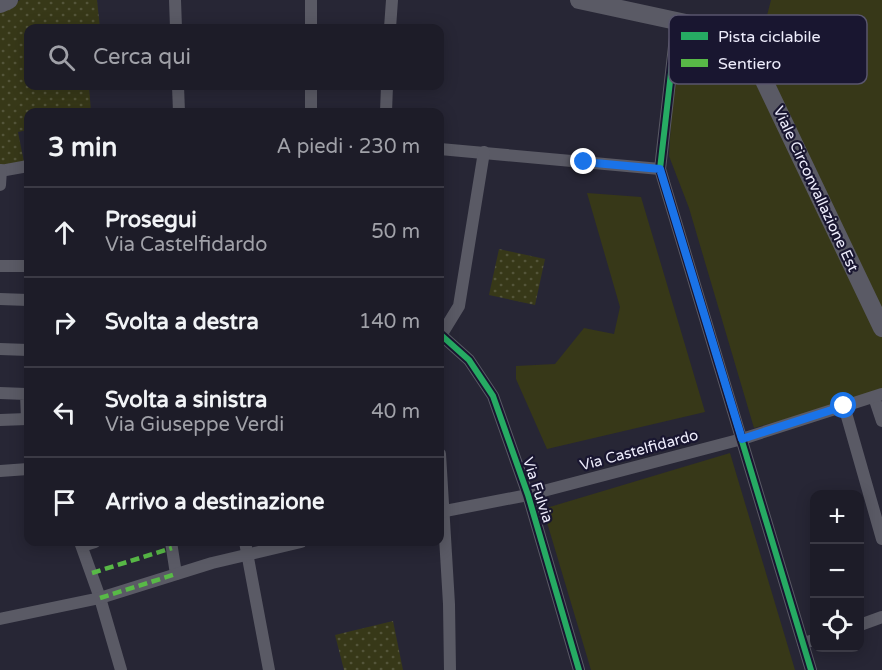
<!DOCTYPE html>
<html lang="it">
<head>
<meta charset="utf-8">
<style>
	:root { --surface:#1d1c28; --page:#2a2934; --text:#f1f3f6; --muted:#a0a1a8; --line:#3b3a45 }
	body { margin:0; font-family:"Varela Round",sans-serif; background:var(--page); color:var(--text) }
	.controls { position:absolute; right:18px; bottom:18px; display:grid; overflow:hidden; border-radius:12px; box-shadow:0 3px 15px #0003 }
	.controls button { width:54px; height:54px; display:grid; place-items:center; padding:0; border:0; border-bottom:2px solid var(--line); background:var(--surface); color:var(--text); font:30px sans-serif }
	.stop { position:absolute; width:18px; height:18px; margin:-14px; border:4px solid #1a73e8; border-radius:50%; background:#fff }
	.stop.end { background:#1a73e8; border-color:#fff; box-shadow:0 2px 6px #0008 }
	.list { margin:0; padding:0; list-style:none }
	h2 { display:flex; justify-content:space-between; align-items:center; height:78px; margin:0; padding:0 24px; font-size:26px }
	h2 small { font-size:20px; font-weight:400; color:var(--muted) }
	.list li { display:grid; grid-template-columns:39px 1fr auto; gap:18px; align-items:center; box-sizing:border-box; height:90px; padding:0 24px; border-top:2px solid var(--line) }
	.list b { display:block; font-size:22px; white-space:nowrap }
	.list p { margin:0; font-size:20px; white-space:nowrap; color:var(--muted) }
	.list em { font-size:20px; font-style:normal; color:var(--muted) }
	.icon { flex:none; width:33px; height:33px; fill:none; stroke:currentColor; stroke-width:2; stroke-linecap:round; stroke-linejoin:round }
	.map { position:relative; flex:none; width:882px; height:670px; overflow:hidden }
	.search { position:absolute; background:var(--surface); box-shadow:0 3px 15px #0003; left:24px; top:24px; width:420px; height:66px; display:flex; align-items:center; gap:15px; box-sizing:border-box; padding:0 21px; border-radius:12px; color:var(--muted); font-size:22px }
	.panel { position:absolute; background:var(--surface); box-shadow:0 3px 15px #0003; left:24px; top:108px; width:420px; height:438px; border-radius:12px }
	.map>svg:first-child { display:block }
	.grass { fill:url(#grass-dots) }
	.garden { fill:#373818 }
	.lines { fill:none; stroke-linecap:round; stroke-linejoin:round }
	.minor { stroke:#5a5a65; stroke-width:12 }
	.secondary { stroke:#5a5a65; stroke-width:18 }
	.quiet { stroke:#58b947; stroke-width:4.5; stroke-dasharray:9 4.5; stroke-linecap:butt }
	.cycleway-casing { stroke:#191630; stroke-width:10 }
	.cycleway { stroke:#26ab63; stroke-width:6 }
	.route { stroke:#1a73e8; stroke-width:8 }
	.labels { text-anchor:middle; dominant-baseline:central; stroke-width:4.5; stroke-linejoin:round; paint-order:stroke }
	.street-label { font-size:15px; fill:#eeedfc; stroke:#191630 }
	.key { fill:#191630; stroke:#59566d; stroke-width:1.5 }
	.key-label { font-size:16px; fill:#eeedfc }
</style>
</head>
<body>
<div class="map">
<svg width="882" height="670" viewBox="0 0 882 670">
	<defs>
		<pattern id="grass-dots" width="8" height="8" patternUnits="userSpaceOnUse" patternTransform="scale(1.5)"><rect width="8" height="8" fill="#373818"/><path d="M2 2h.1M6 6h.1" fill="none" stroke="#54553a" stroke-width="1.8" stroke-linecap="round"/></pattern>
	</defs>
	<rect width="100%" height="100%" fill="#272635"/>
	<g class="grass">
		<path d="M 20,0 L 97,0 L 100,28 L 28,28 L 28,86 L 89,86 L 91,112 L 28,112 L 28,130 L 18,132 L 25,167 L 0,171 L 0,12 Z"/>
		<path d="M 499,249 L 545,259 L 535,305 L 489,295 Z"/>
		<path d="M 393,621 L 403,670 L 344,670 L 335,635 Z"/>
	</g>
	<g class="garden">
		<path d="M 771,0 L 882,0 L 882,319 L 743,33 L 765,23 Z"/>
		<path d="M 677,20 L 745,46 L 882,329 L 882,393 L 754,428 L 689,208 L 669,156 Z"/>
		<path d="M 587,193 L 641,197 L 705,412 L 547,449 L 516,379 L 516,366 L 555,364 L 584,328 L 614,334 L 620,307 Z"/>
		<path d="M 730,453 L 795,670 L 591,670 L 543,509 Z"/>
	</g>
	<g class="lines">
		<g class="minor">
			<path d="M 175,0 L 176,28"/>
			<path d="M 311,0 L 311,28"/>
			<path d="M 677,20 L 660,169 L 811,670"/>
			<path d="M 390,28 L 392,0"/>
			<path d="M 178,86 L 179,112"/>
			<path d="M 311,86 L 311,112"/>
			<path d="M 386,112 L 387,86"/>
			<path d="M 440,149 L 660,169"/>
			<path d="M 0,171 L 28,166"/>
			<path d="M 0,185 L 1,170"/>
			<path d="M 0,266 L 28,266"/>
			<path d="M 0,299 L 28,300"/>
			<path d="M 441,335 L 469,360 L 493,396 L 528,495 L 579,670"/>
			<path d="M 440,337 L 459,306 L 484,152"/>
			<path d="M 0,349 L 28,350"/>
			<path d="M 0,393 L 26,394 L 27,419 L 0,420"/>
			<path d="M 874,397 L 882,421"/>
			<path d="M 844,406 L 882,539"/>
			<path d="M 440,454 L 449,604 L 450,670"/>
			<path d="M 0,471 L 28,469"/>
			<path d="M 440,512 L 528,495 L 742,439 L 882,394"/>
			<path d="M 80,542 L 100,598 L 121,670"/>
			<path d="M 171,542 L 176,574"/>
			<path d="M 245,542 L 269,670"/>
			<path d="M 82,546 L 95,542"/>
			<path d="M 0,619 L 100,598 L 212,563 L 301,542"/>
			<path d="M 860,625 L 882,617"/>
			<path d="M 803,643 L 814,640"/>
		</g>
		<g class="secondary">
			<path d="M 579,0 L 718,30 L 745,46 L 758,68 L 882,328"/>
			<path d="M 0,4 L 9,0"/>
		</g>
		<g class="quiet">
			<path d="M 92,573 L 172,548"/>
			<path d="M 100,598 L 176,574"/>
		</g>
		<g class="cycleway-casing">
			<g id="cycleway">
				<path d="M 677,20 L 660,169 L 811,670"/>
				<path d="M 440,337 L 441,335 L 469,360 L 493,396 L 528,495 L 579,670"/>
			</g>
		</g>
		<use href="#cycleway" class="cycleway"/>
	</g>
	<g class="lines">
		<path class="route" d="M 584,162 L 660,169 L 742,439 L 844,406"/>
	</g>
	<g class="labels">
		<g class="street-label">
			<text transform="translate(816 189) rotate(65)">Viale Circonvallazione Est</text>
			<text transform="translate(639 450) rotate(-15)">Via Castelfidardo</text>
			<text transform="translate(538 490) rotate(72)">Via Fulvia</text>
		</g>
	</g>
	<rect x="669" y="15" width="198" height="69" rx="9" class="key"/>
	<rect x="681" y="32" width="27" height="8" fill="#26ab63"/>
	<rect x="681" y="59" width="27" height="8" fill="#58b947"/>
	<g class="key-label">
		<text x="718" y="42">Pista ciclabile</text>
		<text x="718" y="69">Sentiero</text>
	</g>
</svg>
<div class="controls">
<button>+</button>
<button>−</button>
<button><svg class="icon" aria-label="locate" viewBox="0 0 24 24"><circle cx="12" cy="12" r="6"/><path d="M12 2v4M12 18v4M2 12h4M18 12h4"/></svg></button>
</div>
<div class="stop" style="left:844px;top:406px"></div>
<div class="stop end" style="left:584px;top:162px"></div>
<div class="search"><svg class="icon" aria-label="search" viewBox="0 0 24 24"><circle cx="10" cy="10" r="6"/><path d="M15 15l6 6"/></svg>Cerca qui</div>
<section class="panel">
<h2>3 min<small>A piedi · 230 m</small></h2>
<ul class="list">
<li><svg class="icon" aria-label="ahead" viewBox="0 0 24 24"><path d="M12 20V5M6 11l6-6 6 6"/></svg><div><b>Prosegui</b><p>Via Castelfidardo</p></div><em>50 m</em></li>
<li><svg class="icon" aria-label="right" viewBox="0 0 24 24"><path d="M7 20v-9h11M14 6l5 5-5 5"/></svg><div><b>Svolta a destra</b></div><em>140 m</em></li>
<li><svg class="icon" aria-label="left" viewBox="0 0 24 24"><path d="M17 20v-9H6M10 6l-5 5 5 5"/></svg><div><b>Svolta a sinistra</b><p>Via Giuseppe Verdi</p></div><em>40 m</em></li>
<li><svg class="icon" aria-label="arrive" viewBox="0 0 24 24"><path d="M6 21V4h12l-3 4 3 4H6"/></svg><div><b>Arrivo a destinazione</b></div></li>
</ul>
</section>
</div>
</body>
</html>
